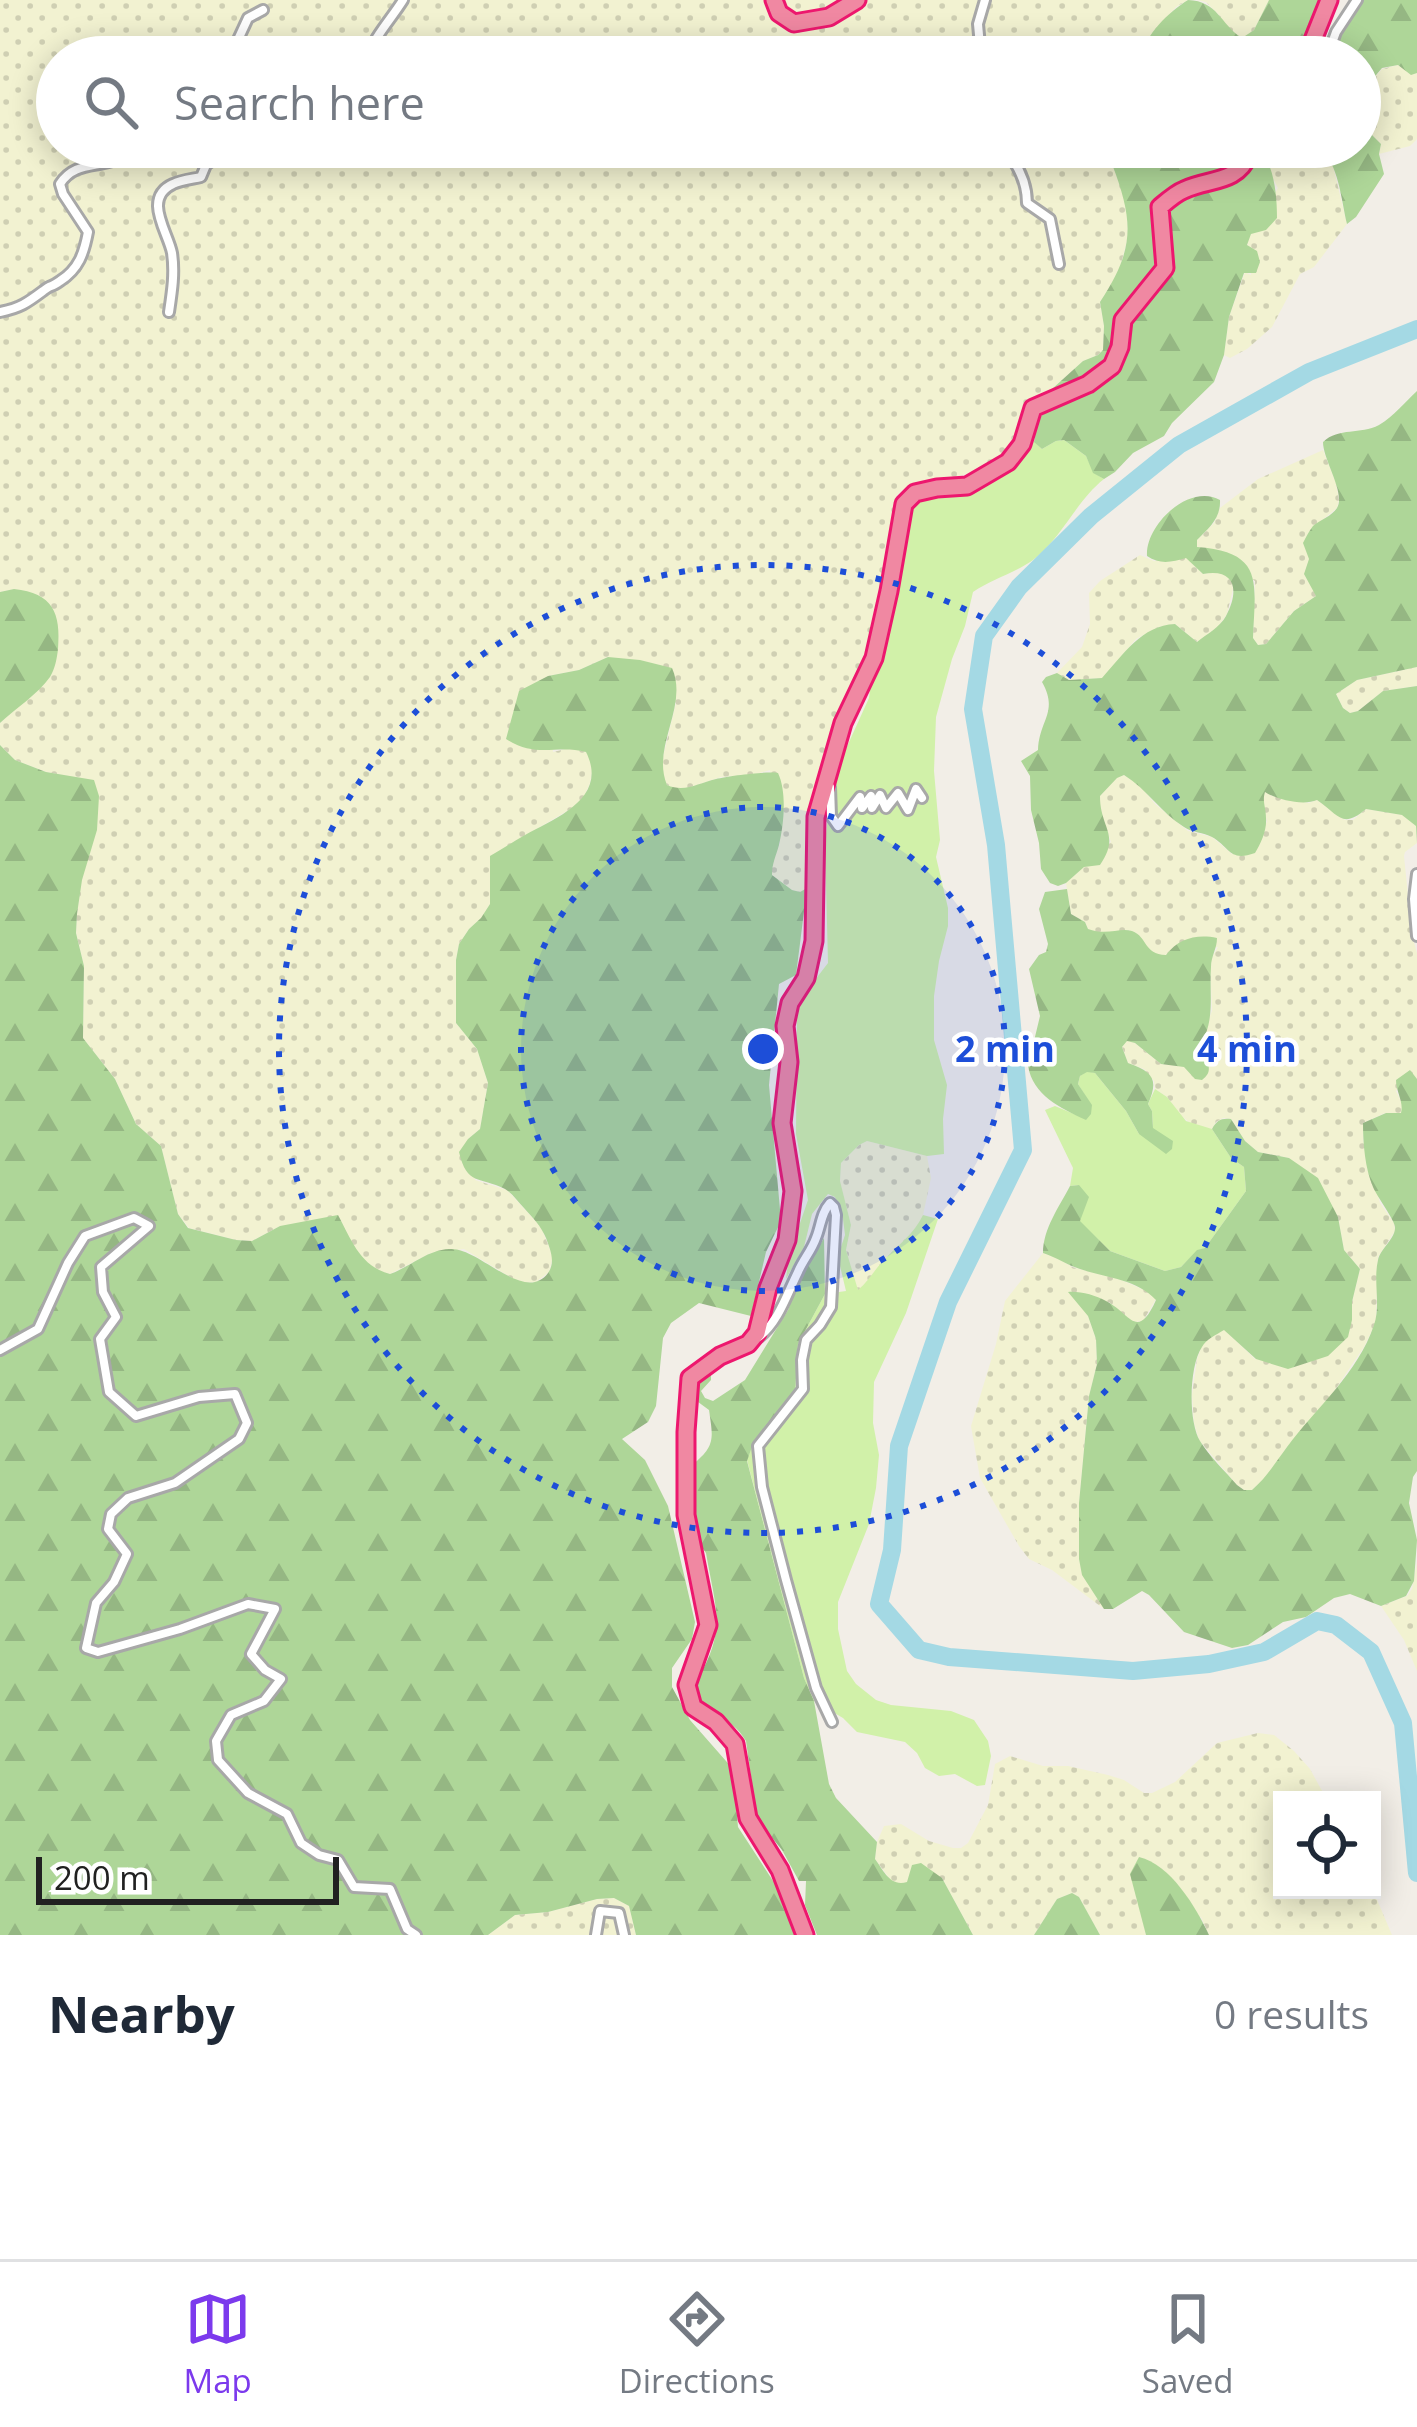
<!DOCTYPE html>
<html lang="en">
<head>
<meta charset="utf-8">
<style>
	:root { --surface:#fff; --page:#f2f2f3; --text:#1f2937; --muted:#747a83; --line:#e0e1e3; --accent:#7c3aed }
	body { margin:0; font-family:"Open Sans",sans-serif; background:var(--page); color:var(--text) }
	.controls { position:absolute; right:36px; bottom:36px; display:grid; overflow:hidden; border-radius:0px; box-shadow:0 6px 30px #0003 }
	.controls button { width:108px; height:108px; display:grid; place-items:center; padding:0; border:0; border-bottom:3px solid var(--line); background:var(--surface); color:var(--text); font:60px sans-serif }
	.scale { position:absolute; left:36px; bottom:30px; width:303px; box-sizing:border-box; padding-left:12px; border:6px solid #212121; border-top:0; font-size:33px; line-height:42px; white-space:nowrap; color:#212121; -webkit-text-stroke:9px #fff; paint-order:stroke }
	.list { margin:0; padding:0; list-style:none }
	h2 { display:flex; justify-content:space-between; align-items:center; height:156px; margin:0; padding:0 48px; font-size:51px }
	h2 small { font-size:39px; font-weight:400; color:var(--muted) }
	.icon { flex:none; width:66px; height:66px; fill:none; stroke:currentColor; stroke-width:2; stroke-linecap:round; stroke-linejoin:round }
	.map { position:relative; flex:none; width:1417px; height:1935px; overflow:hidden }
	.search { position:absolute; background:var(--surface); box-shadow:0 6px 30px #0003; left:36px; right:36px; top:36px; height:132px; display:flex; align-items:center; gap:30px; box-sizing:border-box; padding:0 42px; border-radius:66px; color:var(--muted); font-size:45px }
	.sheet { height:324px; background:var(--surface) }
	nav { display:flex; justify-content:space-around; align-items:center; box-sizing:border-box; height:168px; border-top:3px solid var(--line); background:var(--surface); font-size:33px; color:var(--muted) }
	nav a { display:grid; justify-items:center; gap:6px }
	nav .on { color:var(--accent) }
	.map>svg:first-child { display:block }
	.farmland { fill:url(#farmland-dots) }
	.grass { fill:#d1f1a9 }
	.forest { fill:url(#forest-firs) }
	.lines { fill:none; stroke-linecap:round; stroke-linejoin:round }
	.river { stroke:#a4d9e4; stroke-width:18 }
	.street-casing { stroke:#a8a8a8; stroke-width:14 }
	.highway-casing { stroke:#ed176e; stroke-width:21 }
	.street { stroke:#fff; stroke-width:8 }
	.highway { stroke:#f088a2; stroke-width:15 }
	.ring { fill:none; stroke:#1d4ed8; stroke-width:6; stroke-dasharray:6 12 }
	.centre { fill:#1d4ed8; stroke:#fff; stroke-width:6 }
	.ring-label { font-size:36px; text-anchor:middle; font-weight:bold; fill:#1d4ed8; stroke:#fff; stroke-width:9; stroke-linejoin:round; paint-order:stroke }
</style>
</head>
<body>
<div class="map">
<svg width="1417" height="1935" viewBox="0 0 1417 1935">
	<defs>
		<pattern id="farmland-dots" width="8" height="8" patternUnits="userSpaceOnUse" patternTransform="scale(3)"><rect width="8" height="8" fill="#f2f2d1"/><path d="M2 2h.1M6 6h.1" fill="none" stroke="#cfcfb3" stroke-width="1.8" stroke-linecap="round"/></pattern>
		<pattern id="forest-firs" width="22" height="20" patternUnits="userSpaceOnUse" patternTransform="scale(3)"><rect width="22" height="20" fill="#aed698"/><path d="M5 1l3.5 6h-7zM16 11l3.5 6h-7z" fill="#95b783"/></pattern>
	</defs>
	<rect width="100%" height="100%" fill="#f2eee7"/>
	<g class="farmland">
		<path d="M 0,0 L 1188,0 L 1176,7 L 1144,43 L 1142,57 L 57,57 L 57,147 L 1140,147 L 1117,157 L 1112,164 L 1127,204 L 1128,237 L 1118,275 L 1100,302 L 1104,326 L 1103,350 L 1098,355 L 1083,361 L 1052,389 L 1031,401 L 1015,443 L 1005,456 L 977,471 L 938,482 L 930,480 L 902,490 L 896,496 L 885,577 L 862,675 L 810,814 L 807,888 L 800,892 L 792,890 L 772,875 L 771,867 L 780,843 L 770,770 L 753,775 L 721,777 L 682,790 L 674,789 L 667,785 L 660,769 L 676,703 L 608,657 L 579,670 L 548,676 L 553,752 L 570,748 L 587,752 L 593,766 L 590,783 L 584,797 L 572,808 L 491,856 L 490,904 L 482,918 L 469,929 L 459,944 L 456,960 L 456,1023 L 477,1049 L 488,1083 L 480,1129 L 468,1139 L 475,1180 L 507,1190 L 541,1227 L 553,1257 L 549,1272 L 536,1282 L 520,1283 L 464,1249 L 431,1253 L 390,1274 L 374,1270 L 362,1259 L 280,1226 L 252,1241 L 236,1240 L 189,1228 L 178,1214 L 161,1146 L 136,1124 L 115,1079 L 83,1038 L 84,966 L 76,933 L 77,914 L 94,781 L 46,772 L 15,760 L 0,745 L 0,723 L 50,677 L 15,589 L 0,592 Z"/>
		<path d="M 1197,0 L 1269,0 L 1254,30 L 1242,39 L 1228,29 L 1219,15 L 1206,2 Z"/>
		<path d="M 1398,65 L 1411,74 L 1417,73 L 1417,139 L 1410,146 L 1379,154 L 1381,144 L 1360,123 L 1360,94 L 1382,69 Z"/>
		<path d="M 1260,147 L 1319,147 L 1325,151 L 1333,166 L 1347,224 L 1314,267 L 1300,274 L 1272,327 L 1247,349 L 1230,358 L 1224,355 L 1229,317 L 1245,272 L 1251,275 L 1247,241 L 1278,188 L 1270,173 L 1267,157 Z"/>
		<path d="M 1323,450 L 1336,483 L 1339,500 L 1337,508 L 1311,529 L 1309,559 L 1316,596 L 1294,611 L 1266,644 L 1258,645 L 1253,638 L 1255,581 L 1197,547 L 1197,540 L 1214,523 L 1220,508 L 1258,479 Z"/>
		<path d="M 1140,555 L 1154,561 L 1186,557 L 1203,574 L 1219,571 L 1227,574 L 1232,581 L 1233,589 L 1227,614 L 1218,627 L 1197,642 L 1175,624 L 1159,627 L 1136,639 L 1103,678 L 1069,680 L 1057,673 L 1082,647 L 1090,624 L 1089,593 L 1100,581 Z"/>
		<path d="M 1417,667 L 1417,686 L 1383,691 L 1358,711 L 1350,713 L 1343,708 L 1336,694 L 1357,680 Z"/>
		<path d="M 1124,775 L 1139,784 L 1155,804 L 1188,831 L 1212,837 L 1232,854 L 1267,822 L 1262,798 L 1265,791 L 1272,796 L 1309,803 L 1317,800 L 1345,820 L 1353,820 L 1366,809 L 1403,815 L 1416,826 L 1417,843 L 1405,852 L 1404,856 L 1412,935 L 1417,953 L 1417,1079 L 1409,1071 L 1396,1091 L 1403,1105 L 1402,1113 L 1385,1113 L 1363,1123 L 1363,1140 L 1380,1203 L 1394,1223 L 1395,1231 L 1378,1257 L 1376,1322 L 1364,1347 L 1322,1409 L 1287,1447 L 1270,1474 L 1252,1490 L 1244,1490 L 1237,1485 L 1199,1440 L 1194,1423 L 1192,1395 L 1197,1359 L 1203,1343 L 1224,1329 L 1255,1359 L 1352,1320 L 1352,1302 L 1360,1269 L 1344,1250 L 1338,1217 L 1289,1158 L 1258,1152 L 1245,1141 L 1231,1119 L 1223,1118 L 1216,1122 L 1212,1129 L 1193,1125 L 1180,1115 L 1167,1097 L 1155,1089 L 1154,1081 L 1144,1069 L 1128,1063 L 1122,1047 L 1127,1040 L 1135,1043 L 1161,1064 L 1184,1066 L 1199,1058 L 1194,1053 L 1212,1011 L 1210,961 L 1218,947 L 1158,956 L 1151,952 L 1136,933 L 1128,930 L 1103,935 L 1088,929 L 1085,922 L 1071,914 L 1066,883 L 1111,842 L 1100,811 L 1100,796 L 1117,777 Z"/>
		<path d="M 867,1141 L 927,1156 L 931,1178 L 923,1215 L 918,1227 L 858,1291 L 846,1250 L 851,1225 L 840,1182 L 841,1163 L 859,1145 Z"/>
		<path d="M 1043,1253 L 1058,1258 L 1072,1267 L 1119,1279 L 1151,1293 L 1156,1299 L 1143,1321 L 1135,1322 L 1127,1320 L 1109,1302 L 1088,1316 L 1096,1339 L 1097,1364 L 1089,1396 L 1079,1503 L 1079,1559 L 1083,1575 L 1104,1609 L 1052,1570 L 1029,1559 L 1019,1546 L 980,1478 L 971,1426 L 996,1344 L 1005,1301 Z"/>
		<path d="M 1417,1562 L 1417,1671 L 1404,1640 L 1381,1606 L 1407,1596 L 1412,1589 Z"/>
		<path d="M 1258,1733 L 1274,1735 L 1294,1751 L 1310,1769 L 1327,1800 L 1282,1800 L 1282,1890 L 1372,1888 L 1392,1935 L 1209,1935 L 1201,1917 L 1143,1916 L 1146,1935 L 1100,1935 L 1079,1897 L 1072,1893 L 1057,1899 L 1034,1935 L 973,1935 L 942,1878 L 900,1884 L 892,1882 L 875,1859 L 877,1842 L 884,1826 L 901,1824 L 929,1841 L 953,1848 L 961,1848 L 968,1843 L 988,1805 L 995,1764 L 1010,1756 L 1043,1766 L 1068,1766 L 1108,1775 L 1124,1780 L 1144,1793 L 1152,1793 L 1175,1782 L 1217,1743 Z"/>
		<path d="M 614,1898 L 629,1906 L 636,1935 L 488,1935 L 515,1915 L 548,1912 L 597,1899 Z"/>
	</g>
	<g class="grass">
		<path d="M 1064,440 L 1086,456 L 1094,473 L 1104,479 C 1076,501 1062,538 1033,560 C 1015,573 992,579 973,592 L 965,626 L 952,659 L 936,717 L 934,771 L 940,840 L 936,857 L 948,908 L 948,926 L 939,961 L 934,996 L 934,1040 L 947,1085 L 943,1119 L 944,1154 L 927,1156 L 867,1141 L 859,1145 L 841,1163 L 840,1181 L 851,1225 L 846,1250 L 858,1290 C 869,1281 874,1270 884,1260 C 898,1245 914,1234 923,1215 L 938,1219 L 906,1313 L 874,1382 L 873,1423 L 879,1455 L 876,1488 L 869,1524 L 838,1602 L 838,1629 L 847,1671 L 856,1684 L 876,1700 L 891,1705 L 951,1711 L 974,1720 L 988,1741 L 991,1756 L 985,1785 L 977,1786 L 955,1774 L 939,1776 L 925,1768 L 917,1753 L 905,1742 L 857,1732 L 843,1718 L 814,1701 L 804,1678 L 747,1460 L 753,1444 L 795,1395 L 798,1344 L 825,1294 L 846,1291 L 840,1266 L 840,1250 L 845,1235 L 843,1219 L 835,1197 L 828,1194 L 812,1214 L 804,1247 L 786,1279 L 789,1255 L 808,1200 L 796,1134 L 797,1012 L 802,997 L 828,963 L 825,843 L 831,789 L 840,762 L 869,698 L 874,658 L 895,600 L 904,558 L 901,534 L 908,511 L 920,500 L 983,484 L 1017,464 L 1034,441 L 1042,449 L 1056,441 Z"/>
		<path d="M 1087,1071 L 1095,1073 L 1126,1111 L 1139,1134 L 1153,1128 L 1152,1111 L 1148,1104 L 1155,1089 L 1167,1097 L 1186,1121 L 1212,1129 L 1231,1158 L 1244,1167 L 1246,1191 L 1205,1248 L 1197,1251 L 1181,1267 L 1165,1271 L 1110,1251 L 1079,1221 L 1079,1185 L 1070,1186 L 1073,1168 L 1045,1110 L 1055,1106 L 1086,1119 L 1091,1105 L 1078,1084 L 1080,1076 Z"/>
	</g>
	<g class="forest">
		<path d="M 1188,0 C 1218,1 1220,24 1242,38 L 1254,30 L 1269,0 L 1326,0 C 1315,25 1307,48 1279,57 L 1142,57 C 1145,34 1169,12 1188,0 Z"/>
		<path d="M 1363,0 L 1417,0 L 1417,73 L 1411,75 L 1398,65 L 1382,68 L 1360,94 L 1360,57 L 1332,57 C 1338,37 1345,13 1363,0 Z"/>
		<path d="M 1360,123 L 1381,144 L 1379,154 L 1384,174 L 1356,217 L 1347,224 C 1341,199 1339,164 1319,147 L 1360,147 Z"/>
		<path d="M 1140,147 L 1260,147 C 1274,168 1277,193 1277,218 L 1266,230 L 1251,234 L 1247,245 L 1257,251 L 1260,262 L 1256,273 L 1244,273 L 1229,317 L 1224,355 L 1214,382 L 1172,423 L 1164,436 L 1133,453 L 1115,472 L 1104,479 L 1093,473 L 1086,456 L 1064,440 L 1056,441 L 1042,449 L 1034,442 L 1037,419 L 1064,399 L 1067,391 L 1052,389 L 1083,361 L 1098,355 L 1103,350 L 1104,326 L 1100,302 C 1135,249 1134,222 1112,164 L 1117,157 Z"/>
		<path d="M 1417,391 L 1417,667 L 1357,680 L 1336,694 L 1343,708 L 1350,713 L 1358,711 L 1383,691 L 1417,686 L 1417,843 L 1416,826 L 1402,815 L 1366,809 C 1342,829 1340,816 1317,800 C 1304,806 1277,800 1265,792 C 1262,802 1266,807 1266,818 C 1267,830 1261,843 1255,853 C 1229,862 1231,848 1212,837 C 1203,832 1193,833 1184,827 C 1161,813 1147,789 1124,775 L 1117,778 L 1100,796 C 1100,829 1121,834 1100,865 L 1084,867 L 1066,883 L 1058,886 L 1050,883 L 1041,869 L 1039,843 L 1031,810 L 1030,776 L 1021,761 L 1038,750 C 1039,720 1059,712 1042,682 L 1046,677 L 1057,673 L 1069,680 L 1102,678 C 1123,655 1142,625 1175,624 L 1197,642 C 1207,634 1220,627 1226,616 C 1240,590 1235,568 1203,574 L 1186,558 C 1172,562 1160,565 1147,556 C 1145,525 1189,483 1220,500 C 1221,518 1209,528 1197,540 L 1197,547 C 1265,552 1255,583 1253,638 L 1258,645 L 1266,644 L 1294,611 L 1316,596 L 1304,574 L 1309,559 L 1303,543 C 1306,537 1309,531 1313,526 C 1320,520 1332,516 1337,508 C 1346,493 1323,460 1323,442 C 1339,427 1360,435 1379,425 C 1394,416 1405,402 1417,391 Z"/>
		<path d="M 14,589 C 53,593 61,613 58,649 C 57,658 55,669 50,677 C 38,694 15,709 0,723 L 0,592 Z"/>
		<path d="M 608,657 L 640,660 L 672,668 C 689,706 651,747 667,785 C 685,793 698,783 716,779 C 729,776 767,771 778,773 C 787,792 784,824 779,845 C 776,856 772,863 772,875 L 792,890 L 800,892 L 807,888 L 796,975 L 779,984 L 769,1085 L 781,1221 L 766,1252 L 751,1316 L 699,1303 L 671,1323 L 663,1338 L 656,1406 L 648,1422 L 622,1439 L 645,1460 L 668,1506 L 695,1622 L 692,1639 L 672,1668 L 672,1687 L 690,1720 L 733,1769 L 738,1827 L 775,1884 L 795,1935 L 636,1935 L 629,1906 L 614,1898 L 597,1899 L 548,1912 L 515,1915 L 488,1935 L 0,1935 L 0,745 L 15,760 L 46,772 L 94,780 L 99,796 L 97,830 L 82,880 L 77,914 L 76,933 L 84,966 L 83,1038 L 115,1079 L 136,1124 L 161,1146 L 178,1214 L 188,1228 L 236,1240 L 252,1241 L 280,1226 L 338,1215 C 352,1241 360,1266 390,1274 C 410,1267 427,1250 449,1249 C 479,1246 524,1305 548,1273 C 556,1262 550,1249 546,1238 C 541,1226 533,1218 524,1208 C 518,1202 512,1193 505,1189 C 479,1176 467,1186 459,1152 L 468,1139 L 480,1129 L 488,1083 L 477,1049 L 456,1023 L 456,960 L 459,944 L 469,929 L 481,918 L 490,904 L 490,856 C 502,849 513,842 525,835 C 556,818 609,798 586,752 C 556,744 537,759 506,739 L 519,691 L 548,676 L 579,670 Z"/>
		<path d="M 1067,889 L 1071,914 L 1085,922 L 1088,929 C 1107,936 1120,927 1132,931 C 1148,937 1143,954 1166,955 C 1179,938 1197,934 1217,938 C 1217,949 1211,956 1211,967 C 1209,998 1217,1027 1194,1053 L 1199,1058 L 1207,1060 C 1210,1069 1210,1074 1202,1080 L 1195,1079 L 1184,1067 L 1161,1064 L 1135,1043 L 1127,1041 L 1122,1047 L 1128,1063 C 1153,1072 1159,1079 1148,1104 L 1152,1111 L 1153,1128 L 1173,1141 L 1172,1149 L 1166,1154 L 1139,1134 L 1126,1111 L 1095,1073 L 1087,1072 L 1080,1076 L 1078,1084 L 1092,1105 L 1091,1114 L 1086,1120 C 1060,1108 1033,1095 1028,1066 L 1040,1016 L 1029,969 L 1039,955 L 1046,952 L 1048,944 L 1039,909 L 1045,892 Z"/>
		<path d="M 1410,1070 L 1417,1079 L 1417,1471 L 1413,1477 L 1409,1503 L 1417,1540 L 1414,1581 L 1406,1596 L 1381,1606 L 1350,1594 L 1334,1598 L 1306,1617 L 1283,1622 L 1248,1645 L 1232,1648 L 1184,1632 L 1149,1595 L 1142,1591 L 1113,1609 L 1104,1609 L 1082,1575 L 1079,1559 L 1079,1503 L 1089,1396 L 1097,1364 L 1096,1339 L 1088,1316 L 1068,1292 C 1080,1291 1095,1295 1106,1301 C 1130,1313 1137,1342 1156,1300 C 1137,1279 1106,1278 1080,1269 C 1067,1265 1056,1257 1043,1253 C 1043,1229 1059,1207 1070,1186 L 1079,1185 L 1089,1197 L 1080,1221 L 1110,1251 L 1165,1271 L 1181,1267 L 1197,1250 L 1205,1248 L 1246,1191 L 1244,1167 L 1231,1158 L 1212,1129 C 1217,1120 1221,1118 1231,1119 L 1245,1141 L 1258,1152 L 1289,1158 L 1318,1178 L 1338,1217 L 1344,1250 L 1360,1269 L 1352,1302 L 1352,1320 L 1348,1337 L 1328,1356 L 1288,1369 L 1256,1359 L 1224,1330 C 1216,1335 1206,1339 1202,1347 C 1189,1366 1188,1421 1200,1441 C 1209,1456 1225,1471 1237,1485 L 1244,1490 L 1252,1490 C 1267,1477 1275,1463 1287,1447 C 1316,1408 1358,1373 1374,1325 C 1381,1305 1373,1281 1378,1260 C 1380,1249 1395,1239 1395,1228 C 1395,1220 1377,1197 1373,1187 C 1365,1168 1363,1144 1363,1123 L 1386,1113 L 1401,1113 C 1404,1102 1396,1092 1396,1080 Z"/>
		<path d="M 824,1238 L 825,1294 L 798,1344 L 795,1395 L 753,1444 L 747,1461 L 804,1678 L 814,1701 L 829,1784 L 836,1798 L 877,1842 L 875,1859 C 884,1871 890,1887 907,1882 L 912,1865 L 921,1863 L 942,1878 L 973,1935 L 817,1935 L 805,1905 L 806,1881 L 799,1881 L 782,1850 L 757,1819 L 746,1741 C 730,1713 707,1721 694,1685 C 728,1630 716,1612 706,1553 C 688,1530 691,1493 692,1465 C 716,1446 713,1438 709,1410 L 694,1399 L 696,1382 L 711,1369 L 711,1380 L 701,1391 L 705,1398 L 713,1401 L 745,1380 L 788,1310 L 797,1284 Z"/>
		<path d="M 1139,1857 C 1170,1864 1196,1907 1209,1935 L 1146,1935 L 1130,1874 Z"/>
		<path d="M 1072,1893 L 1079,1897 L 1100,1935 L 1034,1935 L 1057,1899 Z"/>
	</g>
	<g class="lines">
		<path class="river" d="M 1417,329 L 1309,372 L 1179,445 L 1091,516 L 1019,587 L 984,636 L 973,709 L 996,845 L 1023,1150 L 948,1302 L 899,1446 L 892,1550 L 879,1604 L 919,1650 L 949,1657 L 1133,1671 L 1209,1664 L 1264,1652 L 1317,1621 L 1336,1625 L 1371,1652 L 1403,1723 L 1417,1873"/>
		<g class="street-casing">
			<g id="street">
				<path d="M 230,57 L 248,18 L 263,10"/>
				<path d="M 368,57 C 373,38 392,18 403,0"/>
				<path d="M 981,57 L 978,24 L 985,0"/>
				<path d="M 1327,57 L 1336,32 L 1357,0"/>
				<path d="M 167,147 C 192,167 199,153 225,151"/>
				<path d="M 1003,147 C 1018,164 1027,182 1027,203 L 1050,219 L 1059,264"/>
				<path d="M 0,312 C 20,308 27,303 43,291 C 53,283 49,289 60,281 C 79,269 84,253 88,232 L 63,194 L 60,184 C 76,159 102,170 125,155 L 126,147"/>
				<path d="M 169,312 C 172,292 175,273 172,253 C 168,232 142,198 173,184 C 181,180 192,179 201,177 L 206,165 L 230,147"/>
				<path d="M 830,787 L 831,816 L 838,826 L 860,797 L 862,808 L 871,796 L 872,808 L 880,795 L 886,808 L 898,793 L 908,810 L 916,789 L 922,798"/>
				<path d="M 1417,874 L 1414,899 L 1417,936"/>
				<path d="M 759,1337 C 779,1321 787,1294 798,1272 C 803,1260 812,1250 816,1238 C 821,1226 821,1213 830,1203 L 834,1207 L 836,1215 L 831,1307 L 820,1325 L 806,1340 L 802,1360 L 803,1389 L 758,1446 L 762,1487 L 786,1580 L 816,1688 L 832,1722"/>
				<path d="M 0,1350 L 38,1329 L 68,1263 L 85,1236 L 134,1218 L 149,1226 L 101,1267 L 103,1292 L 116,1317 L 100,1339 L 109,1392 L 136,1416 L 199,1397 L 235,1394 L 247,1423 L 239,1439 L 175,1483 L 128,1498 L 111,1514 L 108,1529 L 127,1554 L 114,1582 L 96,1603 L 86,1648 L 98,1652 L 180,1629 L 248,1604 L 275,1609 L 251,1654 L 265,1670 L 281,1679 L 264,1701 L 231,1715 L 216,1741 L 218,1760 L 248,1793 L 287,1814 L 301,1843 L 319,1855 L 338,1860 L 354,1887 L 390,1889 L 407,1929 L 416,1935"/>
				<path d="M 596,1935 L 600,1911 L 619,1913 L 624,1935"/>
			</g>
		</g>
		<g class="highway-casing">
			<g id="highway">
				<path d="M 774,0 L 779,13 L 794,23 L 829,17 L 857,0"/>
				<path d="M 1296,57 L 1311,45 L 1329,0"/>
				<path d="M 805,1935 L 780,1870 L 748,1818 L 735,1744 L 716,1722 L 693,1707 L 687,1685 L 708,1625 L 686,1515 L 686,1432 L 690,1378 L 720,1356 L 748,1344 L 757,1333 L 768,1288 L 787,1240 L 793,1191 L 782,1123 L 789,1062 L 785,1026 L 790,1003 L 806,978 L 814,941 L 816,817 L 843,723 L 874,658 L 889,591 L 904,504 L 915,493 L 937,488 L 967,486 L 1008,462 L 1022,444 L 1033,408 L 1088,384 L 1112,366 L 1120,347 L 1123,320 L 1165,268 L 1160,207 C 1167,201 1176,193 1184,190 C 1210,178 1237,184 1249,154 L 1247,147"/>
			</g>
		</g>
		<use href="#street" class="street"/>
		<use href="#highway" class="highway"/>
	</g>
	<circle cx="763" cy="1049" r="242" fill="#1d4ed8" fill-opacity=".12"/>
	<g class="ring">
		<circle cx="763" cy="1049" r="242"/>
		<circle cx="763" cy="1049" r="484"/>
	</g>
	<circle cx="763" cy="1049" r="18" class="centre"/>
	<g class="ring-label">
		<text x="1005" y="1062">2 min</text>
		<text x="1247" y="1062">4 min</text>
	</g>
</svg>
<div class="controls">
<button><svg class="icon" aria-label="locate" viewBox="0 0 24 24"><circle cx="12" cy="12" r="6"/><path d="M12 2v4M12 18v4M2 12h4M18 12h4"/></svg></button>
</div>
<div class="scale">200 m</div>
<div class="search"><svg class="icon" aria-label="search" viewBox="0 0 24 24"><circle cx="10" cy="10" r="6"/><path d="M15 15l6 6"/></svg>Search here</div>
</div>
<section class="sheet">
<h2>Nearby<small>0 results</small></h2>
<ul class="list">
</ul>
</section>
<nav>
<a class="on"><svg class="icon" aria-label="map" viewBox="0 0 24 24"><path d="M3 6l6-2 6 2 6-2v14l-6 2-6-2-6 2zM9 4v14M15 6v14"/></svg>Map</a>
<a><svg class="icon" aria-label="directions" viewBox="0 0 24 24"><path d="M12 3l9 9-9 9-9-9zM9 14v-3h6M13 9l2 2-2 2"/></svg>Directions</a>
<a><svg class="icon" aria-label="saved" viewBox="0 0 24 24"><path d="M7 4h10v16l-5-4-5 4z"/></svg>Saved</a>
</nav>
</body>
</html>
